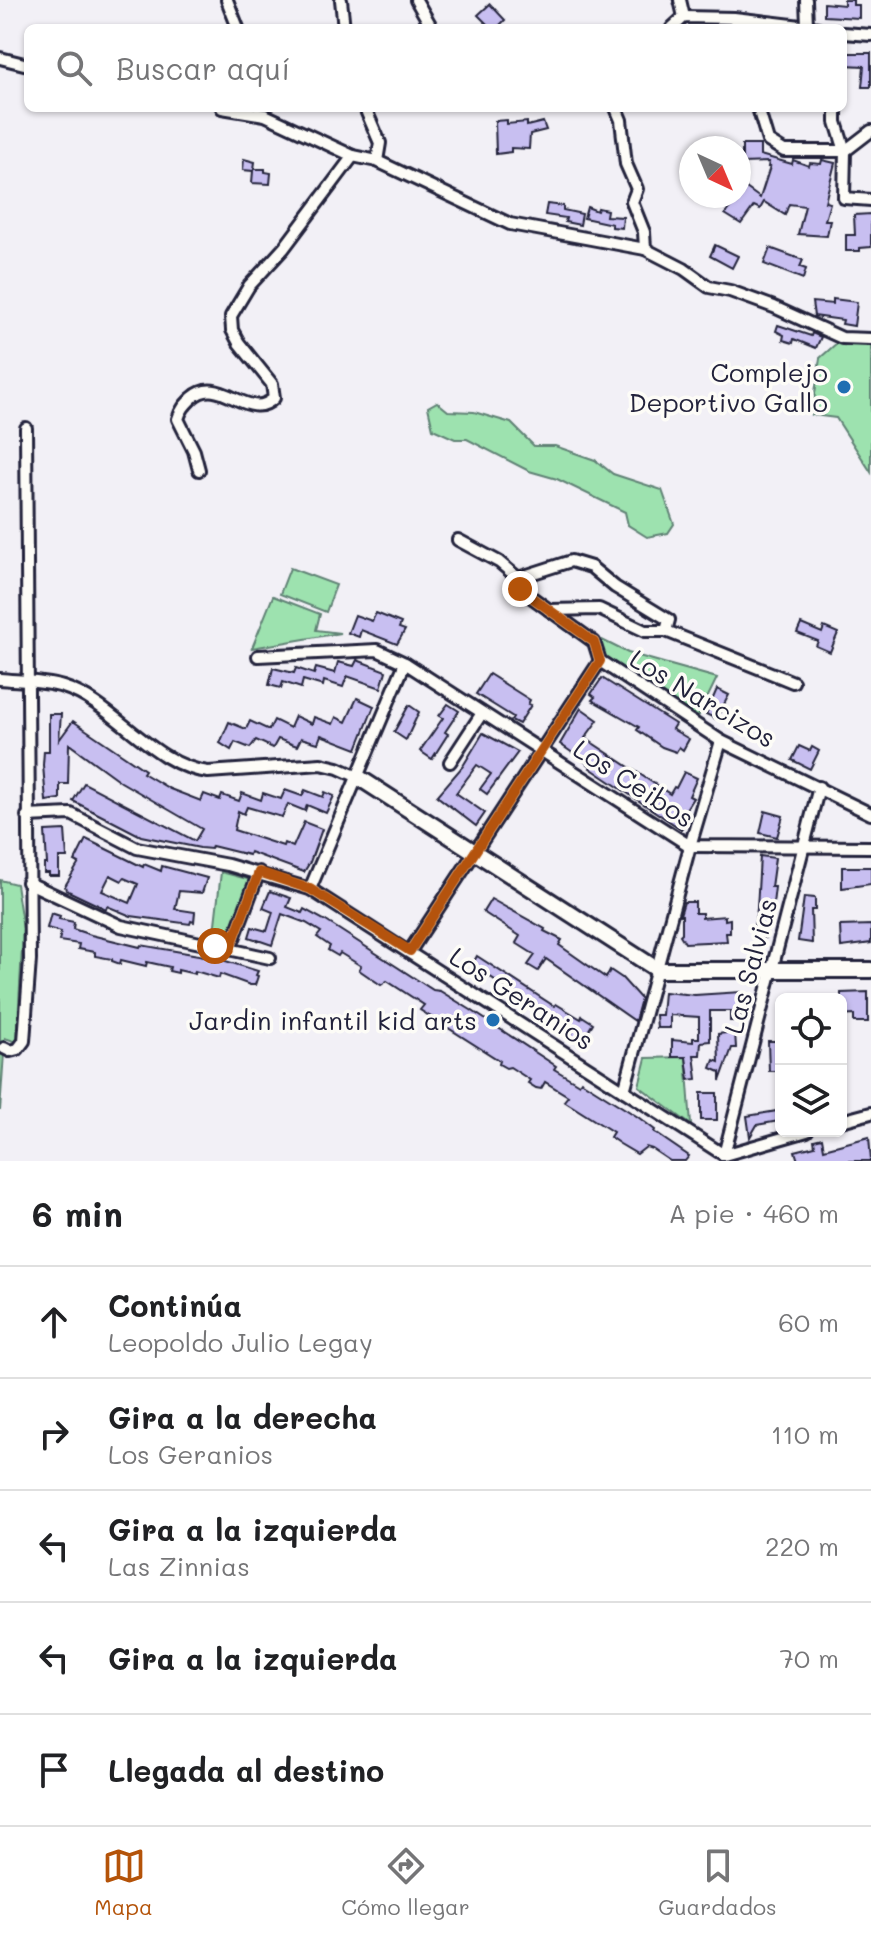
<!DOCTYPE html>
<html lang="es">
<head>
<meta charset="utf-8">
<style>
	:root { --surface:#fff; --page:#f2f2f2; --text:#202124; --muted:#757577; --line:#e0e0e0; --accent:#b45309 }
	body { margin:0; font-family:Mali,sans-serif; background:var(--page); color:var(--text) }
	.controls { position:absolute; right:24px; bottom:24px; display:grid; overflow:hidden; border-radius:12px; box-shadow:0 2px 6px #0004 }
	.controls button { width:72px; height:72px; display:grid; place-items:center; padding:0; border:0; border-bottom:2px solid var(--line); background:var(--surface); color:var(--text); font:40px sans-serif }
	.compass { position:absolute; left:679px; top:136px; width:72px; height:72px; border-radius:50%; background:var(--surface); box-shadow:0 2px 6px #0004; rotate:136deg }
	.stop { position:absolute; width:24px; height:24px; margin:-18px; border:6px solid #b45309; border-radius:50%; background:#fff }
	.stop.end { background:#b45309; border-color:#fff; box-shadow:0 2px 8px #0008 }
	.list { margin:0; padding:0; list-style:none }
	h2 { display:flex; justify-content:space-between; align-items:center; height:104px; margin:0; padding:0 32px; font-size:34px }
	h2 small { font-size:26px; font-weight:400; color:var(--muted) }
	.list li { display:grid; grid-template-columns:52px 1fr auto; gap:24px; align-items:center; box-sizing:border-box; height:112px; padding:0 32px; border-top:2px solid var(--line) }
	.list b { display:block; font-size:30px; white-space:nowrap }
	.list p { margin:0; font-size:26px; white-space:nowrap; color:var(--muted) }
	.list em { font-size:26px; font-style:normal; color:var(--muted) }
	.icon { flex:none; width:44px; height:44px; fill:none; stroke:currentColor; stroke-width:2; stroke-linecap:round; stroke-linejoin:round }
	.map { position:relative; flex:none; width:871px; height:1161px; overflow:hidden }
	.search { position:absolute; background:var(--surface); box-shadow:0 2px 6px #0004; left:24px; right:24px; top:24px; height:88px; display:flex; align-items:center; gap:20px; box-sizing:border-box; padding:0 28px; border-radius:12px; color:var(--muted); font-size:30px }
	.sheet { height:664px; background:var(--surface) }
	nav { display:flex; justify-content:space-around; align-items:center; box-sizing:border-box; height:112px; border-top:2px solid var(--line); background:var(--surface); font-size:22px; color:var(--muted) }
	nav a { display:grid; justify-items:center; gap:4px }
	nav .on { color:var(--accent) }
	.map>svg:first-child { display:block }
	.green { fill:#9de2af; stroke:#608275; stroke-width:2 }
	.building { fill:#c8bff1; stroke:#22223b; stroke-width:2; fill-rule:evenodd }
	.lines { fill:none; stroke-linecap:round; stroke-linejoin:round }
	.minor-casing { stroke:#22223b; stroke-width:16 }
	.tertiary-casing { stroke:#22223b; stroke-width:20 }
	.minor { stroke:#fdfcf7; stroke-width:10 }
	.tertiary { stroke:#fdfcf7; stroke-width:14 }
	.route { stroke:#b45309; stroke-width:10 }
	.poi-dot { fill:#1f6fb2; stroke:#fdfcf7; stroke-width:3 }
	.labels { text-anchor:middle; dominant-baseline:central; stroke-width:7; stroke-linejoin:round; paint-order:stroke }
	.poi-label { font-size:26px; fill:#22223b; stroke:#fdfcf7; text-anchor:end }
	.street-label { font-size:26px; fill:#22223b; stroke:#fdfcf7 }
</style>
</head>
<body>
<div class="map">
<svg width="871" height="1161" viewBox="0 0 871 1161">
	<rect width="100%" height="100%" fill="#f2f0f6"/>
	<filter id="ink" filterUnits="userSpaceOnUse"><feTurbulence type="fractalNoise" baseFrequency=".0125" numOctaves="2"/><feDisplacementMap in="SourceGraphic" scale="16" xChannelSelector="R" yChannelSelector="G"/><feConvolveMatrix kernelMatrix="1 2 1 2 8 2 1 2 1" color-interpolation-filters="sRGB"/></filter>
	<g filter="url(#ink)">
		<g class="green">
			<path d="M 838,342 L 871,345 L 871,472 L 836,418 L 812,415 L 820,358 Z"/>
			<path d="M 437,402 L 448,411 L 474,412 L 511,423 L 534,446 L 555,446 L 595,460 L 613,474 L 662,490 L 674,524 L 668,533 L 647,537 L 628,525 L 625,512 L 557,479 L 529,471 L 467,439 L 455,439 L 433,429 L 428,407 Z"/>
			<path d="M 290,568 L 336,585 L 326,612 L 280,594 Z"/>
			<path d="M 273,596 L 320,614 L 316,630 L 340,633 L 252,648 Z"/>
			<path d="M 602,640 L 628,653 L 717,678 L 698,717 L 595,652 Z"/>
			<path d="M 221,872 L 251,880 L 230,936 L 214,933 Z"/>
			<path d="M 0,880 L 16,884 L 23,929 L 17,1042 L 5,1038 L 0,1111 Z"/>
			<path d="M 686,1057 L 691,1125 L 639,1086 L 646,1058 Z"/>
		</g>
		<g class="building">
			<path d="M 844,0 L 853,0 L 853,5 L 859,5 L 859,18 L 824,16 L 824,3 L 844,5 Z"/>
			<path d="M 490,4 L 505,20 L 497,28 L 491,28 L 478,15 Z"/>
			<path d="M 845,53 L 871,53 L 871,87 L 862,87 L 864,66 L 845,65 Z"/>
			<path d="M 507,120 L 507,124 L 527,122 L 527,126 L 543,122 L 546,130 L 530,134 L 529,149 L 511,148 L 511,152 L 496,154 L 495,121 Z"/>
			<path d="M 742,145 L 760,145 L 760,155 L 792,164 L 793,160 L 809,166 L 810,163 L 821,164 L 822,160 L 835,163 L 825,202 L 830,203 L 825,220 L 830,220 L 827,236 L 798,234 L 805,206 L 789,204 L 785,215 L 764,202 L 760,209 L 754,206 L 741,224 L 725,214 L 739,196 L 739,183 L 760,198 L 770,167 L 768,167 L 769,162 L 742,163 Z"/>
			<path d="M 244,159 L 255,162 L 254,169 L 265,169 L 265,172 L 271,173 L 270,184 L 252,183 L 253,171 L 243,170 Z"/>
			<path d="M 547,204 L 563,206 L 563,210 L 582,214 L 580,225 L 565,222 L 566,218 L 545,215 Z"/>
			<path d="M 587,207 L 597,211 L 598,208 L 607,210 L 606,216 L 623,217 L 622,228 L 612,227 L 612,224 L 584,218 Z"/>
			<path d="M 871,214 L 871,247 L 860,248 L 860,251 L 846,251 L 846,235 L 855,235 L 854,215 Z"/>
			<path d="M 715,245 L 738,256 L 732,268 L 710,256 Z"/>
			<path d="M 770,248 L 803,260 L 800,267 L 806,269 L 803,279 L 764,264 Z"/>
			<path d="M 833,299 L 857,302 L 854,326 L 842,324 L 843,320 L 814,316 L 812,302 L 833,304 Z"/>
			<path d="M 778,325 L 811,336 L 812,333 L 821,337 L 816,348 L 794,339 L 793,343 L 783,340 L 784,335 L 776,331 Z"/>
			<path d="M 376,613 L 401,623 L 399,628 L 405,630 L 397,644 L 361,630 L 359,637 L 348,633 L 355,615 L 372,621 Z"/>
			<path d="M 801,624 L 822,633 L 824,627 L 838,633 L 830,652 L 816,646 L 818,641 L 797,633 Z"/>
			<path d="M 357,660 L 386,671 L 381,688 L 347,676 L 343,687 L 324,681 L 323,686 L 303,680 L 301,688 L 283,682 L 281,688 L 269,685 L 273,668 L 294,673 L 296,668 L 314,674 L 316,668 L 335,673 L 338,662 L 354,666 Z"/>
			<path d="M 489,674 L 530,700 L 528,704 L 531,705 L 519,724 L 511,720 L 513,717 L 476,694 Z"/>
			<path d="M 602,678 L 675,724 L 672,729 L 689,739 L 683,750 L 679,747 L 676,752 L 662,747 L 637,730 L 639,727 L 592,700 L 595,697 L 591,694 Z"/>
			<path d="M 717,689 L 729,695 L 716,719 L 706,714 Z"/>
			<path d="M 357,698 L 374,706 L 357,749 L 321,735 L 318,743 L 301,738 L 297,746 L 278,739 L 273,748 L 256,740 L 250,748 L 235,742 L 231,750 L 220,743 L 229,722 L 246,729 L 250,721 L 269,730 L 274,720 L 290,728 L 295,716 L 312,724 L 314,717 L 333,724 L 336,717 L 346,722 Z"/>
			<path d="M 448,704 L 459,711 L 445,732 L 448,734 L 432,759 L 420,751 L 443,718 L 439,716 Z"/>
			<path d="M 409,705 L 419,712 L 406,740 L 394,732 Z"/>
			<path d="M 581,708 L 598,720 L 585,738 L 670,794 L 674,787 L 676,788 L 684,772 L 697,778 L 689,796 L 693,798 L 682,815 L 688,818 L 681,829 L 590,768 L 591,766 L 560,744 Z"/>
			<path d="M 49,714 L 61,714 L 59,740 L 73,721 L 145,770 L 143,773 L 170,789 L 201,801 L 204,794 L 220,800 L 222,795 L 239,801 L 242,793 L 261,800 L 263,793 L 281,799 L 285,790 L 302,796 L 305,790 L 323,797 L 325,792 L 334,796 L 326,813 L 307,805 L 305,811 L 288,804 L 282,817 L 247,807 L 244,814 L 238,811 L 234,830 L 283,846 L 284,843 L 293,847 L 304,822 L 322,829 L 310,862 L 304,872 L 250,852 L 249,855 L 212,846 L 211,849 L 200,848 L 141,836 L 73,801 L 84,783 L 195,841 L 202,829 L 121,782 L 69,744 L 68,784 L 60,784 L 60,799 L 46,801 L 43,765 L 44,751 L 49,751 Z"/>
			<path d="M 483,733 L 518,752 L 487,794 L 480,789 L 491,774 L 477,765 L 456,793 L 485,813 L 476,826 L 437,796 L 463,766 Z"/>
			<path d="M 799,746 L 810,751 L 812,747 L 819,751 L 810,769 L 792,760 Z"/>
			<path d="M 765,811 L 783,816 L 777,837 L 760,833 Z"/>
			<path d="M 65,830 L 67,858 L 59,858 L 59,876 L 49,876 L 49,873 L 44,873 L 44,864 L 47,864 L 45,831 Z"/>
			<path d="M 86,839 L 143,867 L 144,864 L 161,871 L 162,866 L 207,878 L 202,893 L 179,891 L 175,909 L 195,912 L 194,922 L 191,921 L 190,924 L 131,916 L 107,906 L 106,909 L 66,890 L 65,886 L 79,863 L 75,861 ZM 110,875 L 122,881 L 124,878 L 138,884 L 130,903 L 102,891 Z"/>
			<path d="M 760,856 L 775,858 L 771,887 L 775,887 L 773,904 L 769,903 L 765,938 L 752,937 L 757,909 Z"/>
			<path d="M 842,867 L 871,867 L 871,884 L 842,888 Z"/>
			<path d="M 270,891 L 291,898 L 287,907 L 302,913 L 304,909 L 326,921 L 433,990 L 440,991 L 471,1010 L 556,1066 L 554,1069 L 579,1084 L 581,1081 L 638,1117 L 655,1130 L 654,1132 L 689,1156 L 685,1161 L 670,1161 L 652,1149 L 646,1147 L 637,1154 L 620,1144 L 610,1137 L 613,1132 L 564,1101 L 568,1096 L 545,1082 L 541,1089 L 536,1088 L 528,1083 L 530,1080 L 510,1067 L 506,1068 L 499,1064 L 500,1061 L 420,1010 L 424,1005 L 387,981 L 381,985 L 359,970 L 361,966 L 340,953 L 338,956 L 328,950 L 330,946 L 317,937 L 321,932 L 306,923 L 282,914 L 272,945 L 249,937 L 252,927 L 267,931 L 273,912 L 263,908 Z"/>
			<path d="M 804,897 L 815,898 L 815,910 L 811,910 L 812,943 L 798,941 Z"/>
			<path d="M 491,899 L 545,929 L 544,931 L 562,940 L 559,945 L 606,978 L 610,970 L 622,978 L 641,999 L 635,1021 L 546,959 L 538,971 L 528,965 L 535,955 L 516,943 L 520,936 L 483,912 Z"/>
			<path d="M 684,902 L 695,902 L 695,913 L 702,913 L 702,918 L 725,916 L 725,920 L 730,919 L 730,933 L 726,933 L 727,941 L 685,943 L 680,935 L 682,933 L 682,915 L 680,915 Z"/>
			<path d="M 51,913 L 60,916 L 59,919 L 74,922 L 73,929 L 91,935 L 140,947 L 141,945 L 216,958 L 258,971 L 256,975 L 258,976 L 255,985 L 250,985 L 220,974 L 219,978 L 195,971 L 195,974 L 178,970 L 178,973 L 169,971 L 170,967 L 147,962 L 146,966 L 121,960 L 120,964 L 112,961 L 112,959 L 95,956 L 95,952 L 78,949 L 79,944 L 59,941 L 61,932 L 47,928 Z"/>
			<path d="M 871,925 L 871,943 L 841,947 L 840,926 Z"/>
			<path d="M 477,956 L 554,1006 L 556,1004 L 581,1019 L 582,1016 L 593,1023 L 581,1043 L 570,1036 L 573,1031 L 472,965 Z"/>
			<path d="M 664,992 L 695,995 L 741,992 L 741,1021 L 730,1021 L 730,1011 L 710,1011 L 710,1041 L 701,1042 L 700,1055 L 694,1055 L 697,1079 L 689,1080 L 686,1057 L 672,1057 L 672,1040 L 693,1042 L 693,1038 L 699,1038 L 699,1017 L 670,1015 L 670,1028 L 657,1028 L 656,1015 L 662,1015 Z"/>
			<path d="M 868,992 L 868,1022 L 854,1022 L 854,1015 L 841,1016 L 841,993 Z"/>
			<path d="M 735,1032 L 736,1048 L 732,1048 L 720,1081 L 720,1072 L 711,1068 L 714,1060 L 719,1062 L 718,1034 Z"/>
			<path d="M 768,1041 L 781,1041 L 781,1071 L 769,1071 Z"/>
			<rect x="701" y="1093" width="16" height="27"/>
			<path d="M 777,1111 L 779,1121 L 757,1125 L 750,1137 L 747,1116 Z"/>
			<path d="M 869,1137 L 871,1161 L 798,1161 L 795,1151 L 815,1146 L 814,1140 L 822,1138 L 824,1149 Z"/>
		</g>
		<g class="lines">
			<g class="minor-casing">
				<g id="minor">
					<path d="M 227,0 L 238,28"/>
					<path d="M 341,0 L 344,28"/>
					<path d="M 416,0 L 432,28"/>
					<path d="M 680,0 L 684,17"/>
					<path d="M 806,0 L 807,25"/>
					<path d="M 672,28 L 684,17 L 734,18 L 818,28"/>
					<path d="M 843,33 L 871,35"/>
					<path d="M 0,58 L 28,65"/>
					<path d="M 222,108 L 265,115 L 353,156 L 377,161 L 510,224 L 645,249 L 684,269 L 709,287 L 730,291 L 774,307 L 842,338 L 871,339"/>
					<path d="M 365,108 L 380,143 L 377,161"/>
					<path d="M 616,108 L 621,120 L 626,164 L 637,189 L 632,202 L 644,232 L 645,249"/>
					<path d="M 758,108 L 768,141 L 784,151 L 845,151 L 871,131"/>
					<path d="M 836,108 L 836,122 L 845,151 L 844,198 L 871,200"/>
					<path d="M 199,470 L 194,451 L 178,419 C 181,409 185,405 192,398 C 220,372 248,424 274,398 L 272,384 L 239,343 L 232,330 L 231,316 L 249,286 L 284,248 L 353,156"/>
					<path d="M 458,540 L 499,562 L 518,578"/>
					<path d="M 549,610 L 599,609 L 645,631 L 666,631"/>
					<path d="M 258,656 L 377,650 L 405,663 L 690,846 L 871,847"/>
					<path d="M 600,661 L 594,642 L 520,589 L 518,578 L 571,561 L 591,567 L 615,587 L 669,620 L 666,631 L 793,682"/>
					<path d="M 600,661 L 721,741 L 871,814"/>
					<path d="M 0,679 C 20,681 43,681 63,687 C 113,702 153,766 208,772 L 321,764 L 338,768 L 358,777"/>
					<path d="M 450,762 L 482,713"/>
					<path d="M 27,816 L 71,814 L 137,848 L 228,865 L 310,889 L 724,1155 L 807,1131"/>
					<path d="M 27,882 L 121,926 L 270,958"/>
					<path d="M 310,889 L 405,663"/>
					<path d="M 230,949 L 259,872"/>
					<path d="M 410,951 L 600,661"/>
					<path d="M 4,1048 L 10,1051 L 18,1049 L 24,1041 L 30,960 L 26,428"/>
					<path d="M 624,1091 L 690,846 L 721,741"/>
					<path d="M 841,1121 L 871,1113"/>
					<path d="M 724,1155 L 819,787"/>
				</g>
			</g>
			<g class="tertiary-casing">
				<path id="tertiary" d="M 358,777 L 658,970 L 871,970"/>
			</g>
			<use href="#minor" class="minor"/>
			<use href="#tertiary" class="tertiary"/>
		</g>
	</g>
	<g class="lines" filter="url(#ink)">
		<path class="route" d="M 215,946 L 230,949 L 259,872 L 310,889 L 410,951 L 600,661 L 594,642 L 520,589"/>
	</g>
	<g class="poi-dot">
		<circle cx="844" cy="387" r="8"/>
		<circle cx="493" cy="1020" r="8"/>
	</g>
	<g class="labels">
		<g class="poi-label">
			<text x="828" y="372">Complejo<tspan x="828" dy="30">Deportivo Gallo</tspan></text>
			<text x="477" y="1020">Jardin infantil kid arts</text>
		</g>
		<g class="street-label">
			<text transform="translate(703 698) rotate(31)">Los Narcizos</text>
			<text transform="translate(634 783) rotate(33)">Los Ceibos</text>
			<text transform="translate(750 966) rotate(-75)">Las Salvias</text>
			<text transform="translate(522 998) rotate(33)">Los Geranios</text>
		</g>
	</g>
</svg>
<div class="controls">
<button><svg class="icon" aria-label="locate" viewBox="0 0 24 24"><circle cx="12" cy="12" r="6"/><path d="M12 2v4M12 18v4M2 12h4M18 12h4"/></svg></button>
<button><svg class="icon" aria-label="layers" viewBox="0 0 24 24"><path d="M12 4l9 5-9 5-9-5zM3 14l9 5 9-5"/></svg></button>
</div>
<svg class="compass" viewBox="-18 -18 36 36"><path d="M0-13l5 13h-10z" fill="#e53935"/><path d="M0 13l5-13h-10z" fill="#757577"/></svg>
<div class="stop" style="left:215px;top:946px"></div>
<div class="stop end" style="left:520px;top:589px"></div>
<div class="search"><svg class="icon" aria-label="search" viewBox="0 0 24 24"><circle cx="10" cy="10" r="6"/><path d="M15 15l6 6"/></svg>Buscar aquí</div>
</div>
<section class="sheet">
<h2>6 min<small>A pie · 460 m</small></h2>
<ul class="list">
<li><svg class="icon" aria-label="ahead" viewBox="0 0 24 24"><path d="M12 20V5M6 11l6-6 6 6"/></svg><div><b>Continúa</b><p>Leopoldo Julio Legay</p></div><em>60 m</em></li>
<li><svg class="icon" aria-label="right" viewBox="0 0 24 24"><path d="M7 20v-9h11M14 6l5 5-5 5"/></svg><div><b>Gira a la derecha</b><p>Los Geranios</p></div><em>110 m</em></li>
<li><svg class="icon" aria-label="left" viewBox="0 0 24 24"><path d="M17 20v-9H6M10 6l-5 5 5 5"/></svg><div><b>Gira a la izquierda</b><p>Las Zinnias</p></div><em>220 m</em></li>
<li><svg class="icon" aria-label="left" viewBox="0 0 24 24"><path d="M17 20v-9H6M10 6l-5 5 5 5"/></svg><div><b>Gira a la izquierda</b></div><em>70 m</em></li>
<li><svg class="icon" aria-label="arrive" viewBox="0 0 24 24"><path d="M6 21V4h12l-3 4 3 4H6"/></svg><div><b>Llegada al destino</b></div></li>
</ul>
</section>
<nav>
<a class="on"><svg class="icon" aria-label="map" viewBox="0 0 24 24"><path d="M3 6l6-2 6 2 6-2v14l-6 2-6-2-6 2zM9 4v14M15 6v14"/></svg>Mapa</a>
<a><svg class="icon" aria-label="directions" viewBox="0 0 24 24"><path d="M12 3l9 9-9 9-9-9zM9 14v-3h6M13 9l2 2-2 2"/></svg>Cómo llegar</a>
<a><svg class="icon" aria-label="saved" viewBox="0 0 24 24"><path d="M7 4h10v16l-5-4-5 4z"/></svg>Guardados</a>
</nav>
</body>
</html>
